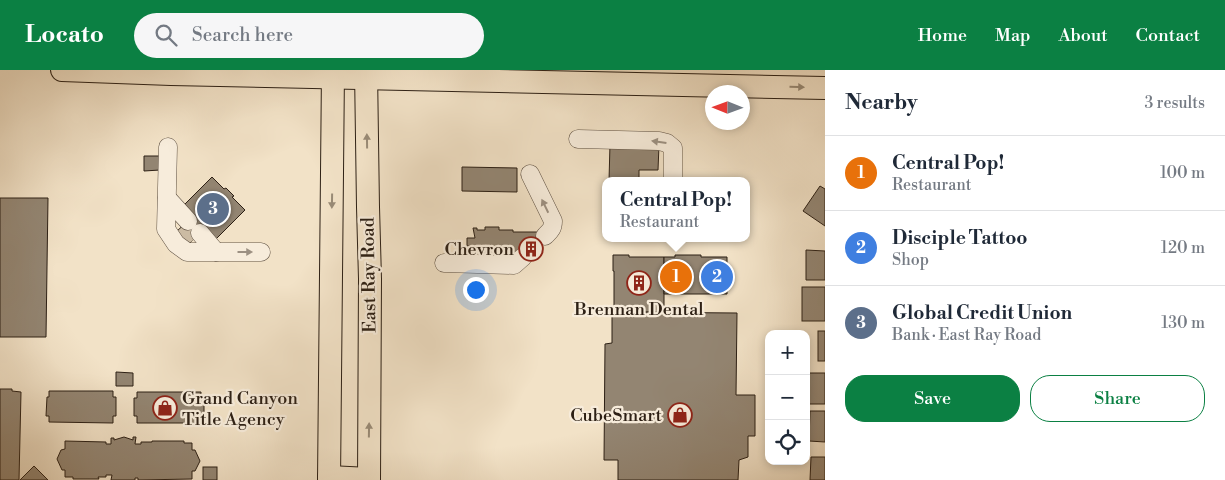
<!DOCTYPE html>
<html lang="en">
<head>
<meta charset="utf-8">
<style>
	:root { --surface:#fff; --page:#f6f6f7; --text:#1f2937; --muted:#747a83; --line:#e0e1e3; --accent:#0b8043 }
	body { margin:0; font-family:"Libre Bodoni",serif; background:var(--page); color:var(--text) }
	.controls { position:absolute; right:15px; bottom:15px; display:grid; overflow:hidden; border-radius:10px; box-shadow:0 2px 8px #0003 }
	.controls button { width:45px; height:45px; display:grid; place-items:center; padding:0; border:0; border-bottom:1px solid var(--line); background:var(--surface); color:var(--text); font:25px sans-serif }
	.compass { position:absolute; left:705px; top:15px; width:45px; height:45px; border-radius:50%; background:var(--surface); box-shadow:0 2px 8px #0003; rotate:271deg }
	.you { position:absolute; left:475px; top:219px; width:18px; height:18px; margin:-12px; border:4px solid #fff; border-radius:50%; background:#1a73e8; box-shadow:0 0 0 8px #1a73e833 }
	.badge { display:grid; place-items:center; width:32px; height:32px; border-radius:50%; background:var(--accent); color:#fff; font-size:16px; font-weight:700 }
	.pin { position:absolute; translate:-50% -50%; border:2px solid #fff; box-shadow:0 1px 5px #0006 }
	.popup { position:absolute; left:602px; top:107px; width:148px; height:65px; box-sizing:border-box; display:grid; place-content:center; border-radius:10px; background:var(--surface); filter:drop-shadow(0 1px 4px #0005); font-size:16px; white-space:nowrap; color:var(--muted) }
	.popup b { font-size:19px; color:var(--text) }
	.popup::after { content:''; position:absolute; left:50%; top:100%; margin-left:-10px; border:10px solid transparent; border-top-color:var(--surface) }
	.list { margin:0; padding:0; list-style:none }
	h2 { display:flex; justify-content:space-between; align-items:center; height:65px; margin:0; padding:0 20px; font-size:21px }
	h2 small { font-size:16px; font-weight:400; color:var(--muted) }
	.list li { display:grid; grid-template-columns:32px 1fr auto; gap:15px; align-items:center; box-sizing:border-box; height:75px; padding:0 20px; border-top:1px solid var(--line) }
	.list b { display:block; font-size:19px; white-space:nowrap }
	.list p { margin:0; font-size:16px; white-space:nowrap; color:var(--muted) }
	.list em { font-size:16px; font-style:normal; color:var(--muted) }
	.actions { display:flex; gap:10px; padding:15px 20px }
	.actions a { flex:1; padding:11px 0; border:1px solid var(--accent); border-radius:20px; text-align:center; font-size:18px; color:var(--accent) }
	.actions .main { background:var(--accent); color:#fff }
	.icon { flex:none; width:28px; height:28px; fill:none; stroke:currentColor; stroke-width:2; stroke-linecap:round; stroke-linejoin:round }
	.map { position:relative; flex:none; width:825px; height:410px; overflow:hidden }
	header { display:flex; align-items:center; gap:30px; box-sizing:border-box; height:70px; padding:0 25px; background:var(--accent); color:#fff }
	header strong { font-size:24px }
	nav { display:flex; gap:28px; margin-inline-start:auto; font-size:18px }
	.search { width:350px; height:45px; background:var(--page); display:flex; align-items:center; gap:12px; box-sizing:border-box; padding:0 18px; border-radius:28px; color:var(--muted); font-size:19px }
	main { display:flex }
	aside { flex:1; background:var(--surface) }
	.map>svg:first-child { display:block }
	.building { fill:#938572; stroke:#2d2015 }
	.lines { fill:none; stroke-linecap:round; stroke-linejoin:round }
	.minor-tunnel { stroke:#cbbba3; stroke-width:18; stroke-dasharray:18 9; stroke-linecap:butt }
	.minor-casing { stroke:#5e5042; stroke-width:19 }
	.major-casing { stroke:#2d2015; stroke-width:24 }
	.minor { stroke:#f7ecdb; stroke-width:18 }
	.major { stroke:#f2e2c7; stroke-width:22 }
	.oneway { fill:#998b77 }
	.oneway2 { fill:#9c9082 }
	.labels { text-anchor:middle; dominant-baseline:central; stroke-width:4.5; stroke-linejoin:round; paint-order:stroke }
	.poi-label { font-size:18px; fill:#2d2015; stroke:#f7ecdb; text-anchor:end }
	.street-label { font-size:18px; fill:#2d2015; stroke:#f7ecdb }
</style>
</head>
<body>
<header>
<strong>Locato</strong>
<div class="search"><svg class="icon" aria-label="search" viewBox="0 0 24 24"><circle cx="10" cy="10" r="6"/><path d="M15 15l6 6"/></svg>Search here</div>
<nav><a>Home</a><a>Map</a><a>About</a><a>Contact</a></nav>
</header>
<main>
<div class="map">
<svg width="825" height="410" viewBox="0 0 825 410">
	<rect width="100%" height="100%" fill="#f2e2c7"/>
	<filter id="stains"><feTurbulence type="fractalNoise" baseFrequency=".004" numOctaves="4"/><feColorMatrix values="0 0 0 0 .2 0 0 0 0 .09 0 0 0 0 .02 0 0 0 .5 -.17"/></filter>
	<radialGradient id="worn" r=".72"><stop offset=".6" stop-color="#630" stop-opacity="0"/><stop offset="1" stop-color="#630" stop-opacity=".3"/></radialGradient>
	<g class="building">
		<path d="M 610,74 L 659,75 L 658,100 L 639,100 L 639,111 L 609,111 Z"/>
		<path d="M 144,86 L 160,86 L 160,100 L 144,101 Z"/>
		<path d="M 462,97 L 517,98 L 517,122 L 462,121 Z"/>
		<path d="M 212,107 L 224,119 L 226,118 L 234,126 L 232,127 L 245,140 L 214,171 L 181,138 Z"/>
		<path d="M 820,116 L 825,119 L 825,156 L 803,141 Z"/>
		<path d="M 0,128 L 48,128 L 46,267 L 0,267 Z"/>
		<path d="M 191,148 L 203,160 L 187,176 L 175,163 Z"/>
		<path d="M 485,157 L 499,157 L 499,160 L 513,160 L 513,162 L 541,162 L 517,185 L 505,185 L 504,183 L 499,183 L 499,185 L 485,185 L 485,183 L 474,183 L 474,176 L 467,176 L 467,168 L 475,168 L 473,158 L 477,158 L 477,160 L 485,160 Z"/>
		<path d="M 541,162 L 549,170 L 544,175 L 543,174 L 528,191 L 520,183 Z"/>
		<path d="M 806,180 L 825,181 L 825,210 L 806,210 Z"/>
		<path d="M 613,185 L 629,185 L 629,187 L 664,187 L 664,242 L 614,242 L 614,201 L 613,201 Z"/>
		<path d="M 675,185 L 701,185 L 701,187 L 727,187 L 727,224 L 664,224 L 664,187 L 675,187 Z"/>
		<rect x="802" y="217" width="23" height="34"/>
		<path d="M 612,242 L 737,243 L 736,325 L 755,325 L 755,366 L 748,366 L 748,387 L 739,390 L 738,410 L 618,410 L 618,390 L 604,390 L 605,274 L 612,273 Z"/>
		<rect x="818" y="261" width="7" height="30"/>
		<path d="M 116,302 L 133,303 L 133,316 L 116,316 Z"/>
		<rect x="809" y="303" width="16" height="31"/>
		<path d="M 0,319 L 12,319 L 12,321 L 21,322 L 19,410 L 0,410 Z"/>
		<path d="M 49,321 L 113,321 L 113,327 L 116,327 L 116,346 L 113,346 L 113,353 L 49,352 L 49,346 L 46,346 L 47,327 L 49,327 Z"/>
		<path d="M 137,322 L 201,322 L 201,328 L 204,328 L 204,347 L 201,347 L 201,353 L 137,353 L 137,346 L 134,346 L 134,328 L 137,328 Z"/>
		<path d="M 810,341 L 825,341 L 825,372 L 809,371 Z"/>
		<path d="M 124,367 L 133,370 L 133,367 L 136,367 L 135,374 L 141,374 L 141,372 L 152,372 L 152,371 L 184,371 L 184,373 L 192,373 L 192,380 L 195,380 L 200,391 L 195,401 L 192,401 L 192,409 L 138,410 L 138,408 L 135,408 L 135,410 L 111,410 L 112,405 L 106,405 L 106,407 L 98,407 L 99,409 L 73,409 L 73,407 L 65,407 L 65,400 L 62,400 L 57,389 L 61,380 L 65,379 L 65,371 L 106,372 L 106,374 L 111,374 L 111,368 L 114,368 L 114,370 Z"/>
		<path d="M 811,387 L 825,387 L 825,410 L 810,410 Z"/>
		<path d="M 34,396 L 48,410 L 20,410 Z"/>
		<rect x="203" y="397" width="14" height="13"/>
	</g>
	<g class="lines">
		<g class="minor-tunnel">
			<path d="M 180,159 L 191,172"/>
			<path d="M 523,187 L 545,166"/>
		</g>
		<g class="minor-casing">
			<g id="minor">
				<path d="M 578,69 L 659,71 L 667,73 L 673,78 L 673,111"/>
				<path d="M 168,77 L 166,159 L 176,174 L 187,182 L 261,182"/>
				<path d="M 530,104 L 553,151 C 553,159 550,161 545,166"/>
				<path d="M 167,128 L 188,151"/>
				<path d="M 200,163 L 216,182"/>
				<path d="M 444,193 L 514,195 L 523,187"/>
			</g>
		</g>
		<g class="major-casing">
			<g id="major">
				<path d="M 62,0 L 171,4 L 825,18"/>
				<path d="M 366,0 L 368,137 L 370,209 L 369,410"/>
				<path d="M 329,407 L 369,409"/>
				<path d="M 329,410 L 333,0"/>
			</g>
		</g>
		<use href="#minor" class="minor"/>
		<use href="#major" class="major"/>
	</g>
	<defs><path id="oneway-solid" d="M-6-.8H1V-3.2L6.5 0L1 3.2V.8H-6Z" transform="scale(1.25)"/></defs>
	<g class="oneway">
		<use href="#oneway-solid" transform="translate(797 17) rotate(1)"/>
		<use href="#oneway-solid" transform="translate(367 71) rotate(-91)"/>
		<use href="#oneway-solid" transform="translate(332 131) rotate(91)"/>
		<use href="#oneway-solid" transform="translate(369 360) rotate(-89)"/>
	</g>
	<g class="oneway2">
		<use href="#oneway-solid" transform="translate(659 72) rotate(-172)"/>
		<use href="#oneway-solid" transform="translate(545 136) rotate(-116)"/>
		<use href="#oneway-solid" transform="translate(245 182)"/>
	</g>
	<defs>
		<g id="building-ring" transform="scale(1.25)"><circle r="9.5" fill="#f7ecdb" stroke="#8f2418" stroke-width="1.5"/><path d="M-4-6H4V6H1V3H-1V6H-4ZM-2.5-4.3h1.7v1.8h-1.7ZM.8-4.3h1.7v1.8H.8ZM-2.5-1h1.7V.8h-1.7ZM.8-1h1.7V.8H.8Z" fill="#8f2418"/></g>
		<g id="shop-ring" transform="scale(1.25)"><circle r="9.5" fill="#f7ecdb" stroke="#8f2418" stroke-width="1.5"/><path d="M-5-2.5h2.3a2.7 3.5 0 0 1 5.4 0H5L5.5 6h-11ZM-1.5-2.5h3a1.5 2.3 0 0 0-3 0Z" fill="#8f2418"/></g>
	</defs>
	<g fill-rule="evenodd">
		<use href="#building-ring" x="531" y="179"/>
		<use href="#building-ring" x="639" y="213"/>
		<use href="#shop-ring" x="165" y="338"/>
		<use href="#shop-ring" x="680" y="345"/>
	</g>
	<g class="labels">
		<g class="poi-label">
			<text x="514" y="179">Chevron</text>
			<text x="639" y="239" text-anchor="middle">Brennan Dental</text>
			<text x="182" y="328" text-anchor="start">Grand Canyon<tspan x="182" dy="21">Title Agency</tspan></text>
			<text x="662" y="345">CubeSmart</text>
		</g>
		<g class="street-label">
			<text transform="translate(369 205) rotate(-91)">East Ray Road</text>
		</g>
	</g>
	<rect width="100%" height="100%" filter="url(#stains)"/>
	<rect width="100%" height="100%" fill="url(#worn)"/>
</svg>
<div class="controls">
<button>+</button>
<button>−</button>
<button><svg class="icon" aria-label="locate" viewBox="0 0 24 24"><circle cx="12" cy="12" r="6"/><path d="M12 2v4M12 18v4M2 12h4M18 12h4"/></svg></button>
</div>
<svg class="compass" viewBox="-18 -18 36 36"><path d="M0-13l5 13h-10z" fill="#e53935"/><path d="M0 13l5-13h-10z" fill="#747a83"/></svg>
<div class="you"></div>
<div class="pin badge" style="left:676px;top:207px;background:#e8710a">1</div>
<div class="popup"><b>Central Pop!</b>Restaurant</div>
<div class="pin badge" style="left:717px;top:207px;background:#3f7fe0">2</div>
<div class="pin badge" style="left:213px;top:139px;background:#5c6f8a">3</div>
</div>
<aside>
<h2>Nearby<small>3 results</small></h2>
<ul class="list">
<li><span class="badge" style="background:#e8710a">1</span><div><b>Central Pop!</b><p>Restaurant</p></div><em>100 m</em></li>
<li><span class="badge" style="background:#3f7fe0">2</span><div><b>Disciple Tattoo</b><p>Shop</p></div><em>120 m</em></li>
<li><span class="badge" style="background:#5c6f8a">3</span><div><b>Global Credit Union</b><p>Bank · East Ray Road</p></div><em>130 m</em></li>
</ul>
<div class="actions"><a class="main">Save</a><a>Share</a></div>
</aside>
</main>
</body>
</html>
